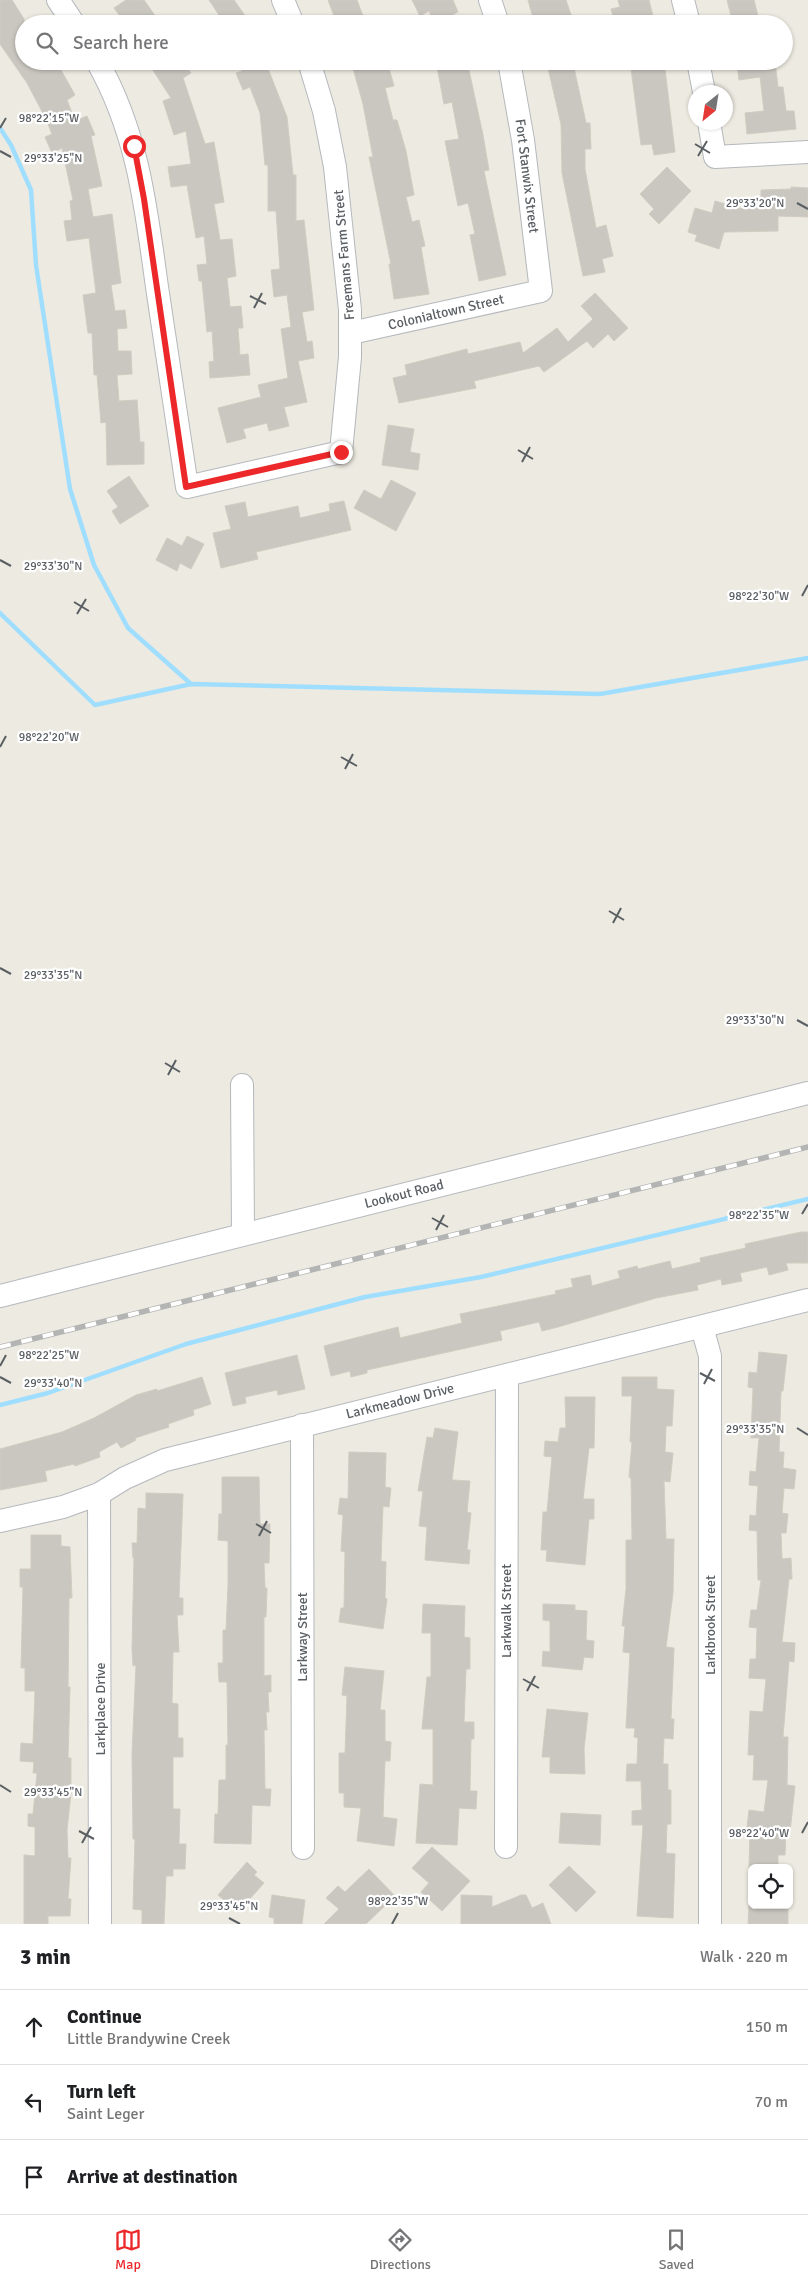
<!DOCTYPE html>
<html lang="en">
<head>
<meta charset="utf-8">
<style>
	:root { --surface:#fff; --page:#f6f6f6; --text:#202124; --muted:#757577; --line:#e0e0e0; --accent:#ed282a }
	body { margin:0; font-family:Signika,sans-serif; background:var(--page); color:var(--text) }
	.controls { position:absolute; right:15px; bottom:15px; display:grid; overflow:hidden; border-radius:8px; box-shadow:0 1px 4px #0004 }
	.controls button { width:45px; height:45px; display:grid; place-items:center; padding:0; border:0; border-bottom:1px solid var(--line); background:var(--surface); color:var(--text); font:25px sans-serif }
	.compass { position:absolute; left:688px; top:85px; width:45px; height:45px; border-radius:50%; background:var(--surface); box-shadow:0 1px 4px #0004; rotate:210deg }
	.stop { position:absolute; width:15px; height:15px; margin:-11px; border:4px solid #ed282a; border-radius:50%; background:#fff }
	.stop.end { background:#ed282a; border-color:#fff; box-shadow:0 1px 5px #0008 }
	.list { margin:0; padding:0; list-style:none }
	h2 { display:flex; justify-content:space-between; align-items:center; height:65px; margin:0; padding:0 20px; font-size:21px }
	h2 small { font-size:16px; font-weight:400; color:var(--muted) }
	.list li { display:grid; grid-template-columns:32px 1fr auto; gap:15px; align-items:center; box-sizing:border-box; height:75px; padding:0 20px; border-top:1px solid var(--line) }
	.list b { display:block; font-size:19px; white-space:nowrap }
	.list p { margin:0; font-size:16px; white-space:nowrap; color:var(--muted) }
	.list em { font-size:16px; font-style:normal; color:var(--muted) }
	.icon { flex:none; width:28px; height:28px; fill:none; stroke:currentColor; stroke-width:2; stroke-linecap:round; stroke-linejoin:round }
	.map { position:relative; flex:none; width:808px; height:1924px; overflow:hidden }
	.search { position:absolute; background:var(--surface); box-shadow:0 1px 4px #0004; left:15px; right:15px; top:15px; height:55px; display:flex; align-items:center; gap:12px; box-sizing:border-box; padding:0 18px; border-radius:28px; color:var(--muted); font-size:19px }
	.sheet { height:290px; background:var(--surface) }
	nav { display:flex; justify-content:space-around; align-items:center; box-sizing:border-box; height:70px; border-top:1px solid var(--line); background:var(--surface); font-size:14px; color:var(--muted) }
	nav a { display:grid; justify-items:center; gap:2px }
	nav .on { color:var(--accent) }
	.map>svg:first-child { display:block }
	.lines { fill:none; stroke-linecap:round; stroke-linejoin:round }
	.stream { stroke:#a0deff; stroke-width:4.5 }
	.building { fill:#cac7c1; stroke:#d2cbc0 }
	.minor-casing { stroke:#b4b8bd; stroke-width:24 }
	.minor { stroke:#fff; stroke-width:22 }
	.rail-casing { stroke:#b3b4b4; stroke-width:5.5 }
	.rail { stroke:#fff; stroke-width:4; stroke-dasharray:11; stroke-linecap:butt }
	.route { stroke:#ed282a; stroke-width:6 }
	.ticks { fill:none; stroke:#5a5f63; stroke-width:2 }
	.labels { text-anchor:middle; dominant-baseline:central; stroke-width:4.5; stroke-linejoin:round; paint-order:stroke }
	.street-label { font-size:14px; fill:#5a5f63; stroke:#fff }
	.ticks-label { font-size:12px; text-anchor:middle; fill:#5a5f63; stroke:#fff; stroke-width:4.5; stroke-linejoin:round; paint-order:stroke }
</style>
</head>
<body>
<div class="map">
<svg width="808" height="1924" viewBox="0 0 808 1924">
	<rect width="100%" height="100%" fill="#edeae1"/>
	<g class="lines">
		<g class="stream">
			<path d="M 0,128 L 11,145 L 31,190 L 36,265 L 70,489 L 94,565 L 128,628 L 191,684"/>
			<path d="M 0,613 L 95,705 L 191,684 L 600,694 L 808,658"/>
			<path d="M 0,1405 L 48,1393 L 186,1344 L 365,1297 L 481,1277 L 808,1199"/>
		</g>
	</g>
	<g class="building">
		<path d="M 0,0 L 12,0 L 24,19 L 24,61 L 56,61 L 75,95 L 67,100 L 75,121 L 87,116 L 95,135 L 91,136 L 102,186 L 88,189 L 93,217 L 112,214 L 121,283 L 111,285 L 115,311 L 125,310 L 127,328 L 117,329 L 118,351 L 131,351 L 132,374 L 117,375 L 119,401 L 137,400 L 140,442 L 144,442 L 144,464 L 107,465 L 106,422 L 101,423 L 97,375 L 94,375 L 92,333 L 88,333 L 83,295 L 96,293 L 89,238 L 67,241 L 64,221 L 72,220 L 70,201 L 73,200 L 62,148 L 52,153 L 45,137 L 52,134 L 46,119 L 27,83 L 0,44 Z"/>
		<path d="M 126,0 L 144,0 L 161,24 L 126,24 L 114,8 Z"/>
		<path d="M 209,0 L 234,0 L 251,24 L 225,24 Z"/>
		<path d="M 328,0 L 357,0 L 366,24 L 337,24 Z"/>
		<path d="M 412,0 L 453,0 L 458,12 L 435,24 L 429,11 L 420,16 Z"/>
		<path d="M 528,0 L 566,0 L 574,24 L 546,24 L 543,15 L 533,18 Z"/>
		<path d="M 618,0 L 649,0 L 655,24 L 615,24 L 611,9 L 620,7 Z"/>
		<path d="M 727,0 L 754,0 L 760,24 L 733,24 Z"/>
		<path d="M 147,61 L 174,61 L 178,67 L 184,63 L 191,73 L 183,78 L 205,144 L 214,142 L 224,202 L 214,204 L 220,240 L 232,239 L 236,276 L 227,278 L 230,307 L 241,306 L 243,328 L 238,328 L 240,355 L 248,354 L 250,375 L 210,378 L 209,362 L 214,361 L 212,331 L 207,332 L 202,281 L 199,281 L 197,265 L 207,264 L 204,236 L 196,238 L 187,185 L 171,187 L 168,167 L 191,164 L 186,131 L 174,135 L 163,101 L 171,98 Z"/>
		<path d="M 237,61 L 265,61 L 287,117 L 293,175 L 296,175 L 296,221 L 304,220 L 314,310 L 302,312 L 307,342 L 312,341 L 314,358 L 298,361 L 307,402 L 284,407 L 289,426 L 269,431 L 267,423 L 243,429 L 246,438 L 227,443 L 218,408 L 261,397 L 258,385 L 288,378 L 281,329 L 291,327 L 287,295 L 274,297 L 271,270 L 280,269 L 276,211 L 268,211 L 268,165 L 265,165 L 260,113 L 250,87 L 243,90 L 236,73 L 242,71 Z"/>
		<path d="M 351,61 L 387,61 L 394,86 L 385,88 L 393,120 L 397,120 L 406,151 L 414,195 L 406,197 L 412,222 L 419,220 L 425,246 L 421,247 L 429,294 L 394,299 L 389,264 L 391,264 L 369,157 L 373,157 L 363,104 Z"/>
		<path d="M 436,61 L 467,61 L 483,135 L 489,170 L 484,171 L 506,275 L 479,281 L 470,235 L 475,234 L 468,203 L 458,206 L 445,141 L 459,139 L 452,102 L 444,104 Z"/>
		<path d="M 630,61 L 664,61 L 675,152 L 654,155 L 652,144 L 641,145 Z"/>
		<path d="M 746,61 L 775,61 L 778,87 L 783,87 L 786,111 L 794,111 L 796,129 L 747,134 L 745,113 L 764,111 L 760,77 L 739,80 L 737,64 L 746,63 Z"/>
		<path d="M 573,63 L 586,123 L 590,123 L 591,149 L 585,149 L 585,169 L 596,228 L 606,225 L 613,256 L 602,259 L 605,272 L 583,276 L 562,173 L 561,124 L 548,68 Z"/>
		<path d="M 667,167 L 691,191 L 659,224 L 649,214 L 654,209 L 640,194 Z"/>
		<path d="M 791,187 L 808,188 L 808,217 L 778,216 L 778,231 L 724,232 L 719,249 L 695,241 L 697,235 L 688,232 L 695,208 L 712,213 L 715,201 L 743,209 L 743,199 L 761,199 L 761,190 L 791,189 Z"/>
		<path d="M 595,293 L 628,328 L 614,341 L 608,334 L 593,348 L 587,341 L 544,372 L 539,366 L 474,381 L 476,388 L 399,403 L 393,378 L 407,375 L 405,365 L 467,349 L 468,354 L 520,342 L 523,353 L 557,328 L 568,342 L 593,319 L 581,306 Z"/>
		<path d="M 388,425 L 414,429 L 410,452 L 420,454 L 418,470 L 382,465 Z"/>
		<path d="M 129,476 L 149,506 L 120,524 L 112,511 L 118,507 L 107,491 Z"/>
		<path d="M 391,480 L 416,493 L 396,531 L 354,508 L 364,490 L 381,499 Z"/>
		<path d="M 344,501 L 351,530 L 256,552 L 258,559 L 221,568 L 213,533 L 231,529 L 225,506 L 245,502 L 248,517 L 298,506 L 300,518 L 330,511 L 329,504 Z"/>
		<path d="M 187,536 L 204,544 L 191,569 L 180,563 L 177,571 L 156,560 L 167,538 L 182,546 Z"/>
		<path d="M 801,1232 L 808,1232 L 808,1263 L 786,1263 L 788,1270 L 769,1275 L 767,1267 L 740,1273 L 742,1281 L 722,1285 L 721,1279 L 697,1285 L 698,1290 L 656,1298 L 558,1327 L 542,1331 L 539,1322 L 500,1331 L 502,1340 L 367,1370 L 367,1373 L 351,1377 L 350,1371 L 331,1376 L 324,1346 L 398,1327 L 400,1338 L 462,1323 L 460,1314 L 556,1294 L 555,1291 L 573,1287 L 571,1279 L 590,1275 L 592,1286 L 620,1278 L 618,1271 L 637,1266 L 638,1269 L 670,1261 L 672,1269 L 701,1262 L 700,1258 L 746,1248 L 745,1244 Z"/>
		<path d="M 759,1352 L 787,1355 L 783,1391 L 781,1391 L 779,1452 L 784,1452 L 783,1468 L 796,1470 L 794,1489 L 784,1488 L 782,1513 L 788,1514 L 786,1533 L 781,1533 L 782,1559 L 791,1558 L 792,1579 L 789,1579 L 782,1642 L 795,1643 L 794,1662 L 789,1661 L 783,1737 L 788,1737 L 787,1785 L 795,1786 L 790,1832 L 786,1832 L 785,1855 L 778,1855 L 778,1868 L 749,1868 L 750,1828 L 747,1827 L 749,1810 L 764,1812 L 768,1780 L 753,1780 L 754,1755 L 748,1755 L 750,1711 L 763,1712 L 766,1679 L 749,1678 L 750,1659 L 756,1659 L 757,1628 L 749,1627 L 751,1610 L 757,1610 L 761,1580 L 758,1580 L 757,1531 L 749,1530 L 750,1515 L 756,1516 L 758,1486 L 749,1485 L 750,1471 L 756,1472 L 759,1438 L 751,1438 L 753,1388 L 748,1387 L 749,1372 L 757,1373 Z"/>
		<path d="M 297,1355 L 305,1389 L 278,1395 L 277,1390 L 245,1397 L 246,1403 L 233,1406 L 225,1373 Z"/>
		<path d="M 202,1377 L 211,1404 L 193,1410 L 194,1415 L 168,1424 L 169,1427 L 135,1438 L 136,1440 L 121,1448 L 117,1442 L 99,1452 L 100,1457 L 75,1466 L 74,1464 L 45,1471 L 47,1481 L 0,1490 L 0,1449 L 62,1432 L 94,1418 L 136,1395 L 157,1389 L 157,1391 Z"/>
		<path d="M 622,1377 L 657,1377 L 657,1389 L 674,1390 L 672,1426 L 666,1426 L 665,1452 L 673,1453 L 670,1482 L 664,1481 L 666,1539 L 674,1539 L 673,1593 L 666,1647 L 674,1648 L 671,1719 L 674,1719 L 673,1739 L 664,1738 L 663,1764 L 668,1764 L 668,1790 L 671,1790 L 671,1824 L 667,1824 L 666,1853 L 675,1854 L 673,1918 L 637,1916 L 643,1825 L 632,1825 L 632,1811 L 642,1810 L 641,1781 L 626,1781 L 627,1764 L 637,1764 L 638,1738 L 634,1737 L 635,1728 L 626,1728 L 630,1653 L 623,1652 L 625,1626 L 622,1626 L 626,1589 L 626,1540 L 632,1540 L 631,1478 L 629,1477 L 632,1442 L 630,1442 L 632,1396 L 622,1396 Z"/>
		<path d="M 565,1397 L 595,1397 L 594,1448 L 589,1448 L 583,1499 L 594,1499 L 594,1519 L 589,1519 L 585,1565 L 546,1561 L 547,1550 L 541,1550 L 543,1512 L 547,1512 L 552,1457 L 544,1456 L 545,1441 L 558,1442 L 560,1428 L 566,1428 Z"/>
		<path d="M 435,1428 L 458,1432 L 452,1480 L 470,1481 L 467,1512 L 471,1513 L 467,1550 L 470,1550 L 469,1564 L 425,1560 L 427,1527 L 419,1526 L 423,1491 L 418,1491 L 427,1437 L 433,1438 Z"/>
		<path d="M 349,1452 L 386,1453 L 385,1487 L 391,1488 L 389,1507 L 383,1506 L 381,1561 L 386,1562 L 385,1598 L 387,1599 L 383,1629 L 339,1622 L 341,1608 L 344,1608 L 345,1552 L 341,1551 L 343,1515 L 338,1514 L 340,1498 L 348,1499 Z"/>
		<path d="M 222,1477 L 259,1477 L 260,1524 L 270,1524 L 269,1563 L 264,1563 L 265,1588 L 267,1588 L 266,1617 L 264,1617 L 264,1676 L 271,1675 L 271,1692 L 268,1692 L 269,1712 L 266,1712 L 267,1730 L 264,1730 L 265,1789 L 271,1789 L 270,1806 L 252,1805 L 251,1844 L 214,1843 L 215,1814 L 218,1814 L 219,1780 L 226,1780 L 226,1745 L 228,1745 L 227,1682 L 219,1682 L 218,1663 L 223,1663 L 223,1630 L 226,1630 L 228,1586 L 228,1541 L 218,1540 L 219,1514 L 222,1514 Z"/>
		<path d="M 146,1493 L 183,1494 L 179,1598 L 183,1598 L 183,1615 L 177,1615 L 179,1652 L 173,1652 L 172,1703 L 178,1704 L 178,1738 L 183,1738 L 183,1757 L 173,1757 L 173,1809 L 180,1809 L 179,1844 L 186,1844 L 185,1869 L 173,1869 L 173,1876 L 166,1876 L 164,1924 L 142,1924 L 142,1910 L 133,1909 L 135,1839 L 133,1839 L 132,1754 L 136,1665 L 133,1666 L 132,1649 L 134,1558 L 133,1558 L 132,1543 L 137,1543 L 138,1508 L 146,1509 Z"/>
		<path d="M 31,1535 L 61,1535 L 61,1546 L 70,1547 L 72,1598 L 69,1598 L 68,1687 L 70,1687 L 68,1758 L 71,1758 L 71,1793 L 67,1830 L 68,1858 L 71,1858 L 68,1899 L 71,1899 L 70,1916 L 48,1916 L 48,1924 L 24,1924 L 24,1855 L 35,1856 L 35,1827 L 28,1826 L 28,1814 L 33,1814 L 37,1773 L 33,1773 L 34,1762 L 20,1761 L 21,1743 L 33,1744 L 35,1691 L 25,1691 L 25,1668 L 21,1668 L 23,1587 L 20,1587 L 20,1569 L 31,1569 Z"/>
		<path d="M 423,1604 L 465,1606 L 464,1637 L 470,1638 L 470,1669 L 466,1669 L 464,1722 L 474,1722 L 474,1739 L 471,1739 L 470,1791 L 477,1791 L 476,1809 L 459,1808 L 457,1845 L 416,1843 L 420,1784 L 433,1785 L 433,1729 L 422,1729 L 427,1677 L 431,1677 L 431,1633 L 422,1633 Z"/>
		<path d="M 543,1604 L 575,1605 L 575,1610 L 587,1611 L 586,1640 L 594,1641 L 593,1658 L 584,1657 L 582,1670 L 542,1666 L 543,1651 L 550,1652 L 550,1621 L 543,1620 Z"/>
		<path d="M 345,1667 L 384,1671 L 380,1710 L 385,1710 L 385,1741 L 391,1742 L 390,1761 L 385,1761 L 383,1817 L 397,1819 L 394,1846 L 357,1841 L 361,1808 L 344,1807 L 344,1793 L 339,1793 L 339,1753 L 345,1753 L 347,1696 L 342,1695 Z"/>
		<path d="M 547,1709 L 588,1713 L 584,1749 L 585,1774 L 550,1773 L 550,1757 L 542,1757 Z"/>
		<path d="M 561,1813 L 601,1815 L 600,1845 L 559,1843 Z"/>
		<path d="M 432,1847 L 470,1881 L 442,1911 L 421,1892 L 429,1883 L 412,1868 Z"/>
		<path d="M 247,1862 L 257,1872 L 254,1875 L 264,1883 L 238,1912 L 218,1895 Z"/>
		<path d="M 569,1866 L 596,1892 L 576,1912 L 549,1885 Z"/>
		<path d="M 369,1869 L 395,1896 L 366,1924 L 324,1924 L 339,1909 L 326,1898 L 338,1886 L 345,1892 Z"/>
		<path d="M 272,1895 L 305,1900 L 302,1924 L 274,1924 L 274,1918 L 269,1917 Z"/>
		<path d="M 461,1895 L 492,1896 L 492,1907 L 521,1895 L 526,1895 L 532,1908 L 543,1903 L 551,1924 L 461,1924 Z"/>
		<path d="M 749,1905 L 788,1905 L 788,1924 L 748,1924 Z"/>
	</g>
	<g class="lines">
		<g class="minor-casing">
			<g id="minor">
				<path d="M 58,0 L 74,24"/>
				<path d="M 283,0 L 293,24"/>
				<path d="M 490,0 L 498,24"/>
				<path d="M 683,0 L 689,24"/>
				<path d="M 97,61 C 138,133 146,207 157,287 C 167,354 177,420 187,487 L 341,452 L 350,357 L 350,310 L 335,167 L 324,111 L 309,61"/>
				<path d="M 698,61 L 704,92"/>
				<path d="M 709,122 L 715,157 L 808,152"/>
				<path d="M 351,333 L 541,291 L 523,140 L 509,61"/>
				<path d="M 242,1085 L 243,1234"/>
				<path d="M 0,1296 L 808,1093"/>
				<path d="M 702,1327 L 710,1356 L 710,1924"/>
				<path d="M 302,1425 L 303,1848"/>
				<path d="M 99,1494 L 100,1924"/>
				<path d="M 0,1521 L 63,1507 L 99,1494 L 125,1478 L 165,1460 L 808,1300"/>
				<path d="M 506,1847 L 507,1375"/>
			</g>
		</g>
		<use href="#minor" class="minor"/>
		<g class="rail-casing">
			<path id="rail" d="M 0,1347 L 808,1147"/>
		</g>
		<use href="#rail" class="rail"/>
	</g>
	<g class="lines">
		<path class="route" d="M 134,146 L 144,199 L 186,487 L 341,452"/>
	</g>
	<path class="ticks" d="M 0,128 L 6,118M 695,144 L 710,153M 0,151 L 11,157M 698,156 L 707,141M 797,203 L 808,209M 250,296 L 266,304M 254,308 L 262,293M 518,450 L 533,459M 522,462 L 530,447M 0,560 L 11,566M 802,596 L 808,585M 74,602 L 89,611M 77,614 L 86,599M 0,747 L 6,736M 341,757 L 357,766M 345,769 L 353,754M 609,911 L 624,920M 613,923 L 621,908M 0,968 L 11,974M 797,1020 L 808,1026M 165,1063 L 180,1072M 168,1075 L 176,1060M 802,1214 L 808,1204M 432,1218 L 448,1227M 436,1230 L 444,1215M 0,1366 L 6,1355M 700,1373 L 715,1381M 0,1377 L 11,1383M 704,1384 L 712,1369M 797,1428 L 808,1435M 256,1524 L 271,1533M 259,1536 L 267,1521M 523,1679 L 539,1688M 527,1691 L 535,1676M 0,1785 L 11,1792M 79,1831 L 94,1839M 802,1833 L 808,1822M 82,1843 L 91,1827M 229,1918 L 240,1924M 392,1924 L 398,1913"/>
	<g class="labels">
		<g class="street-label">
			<text transform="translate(527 176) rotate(83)">Fort Stanwix Street</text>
			<text transform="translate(344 255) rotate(-95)">Freemans Farm Street</text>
			<text transform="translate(446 312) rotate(-13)">Colonialtown Street</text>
			<text transform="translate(404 1194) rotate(-14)">Lookout Road</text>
			<text transform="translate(400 1401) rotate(-14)">Larkmeadow Drive</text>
			<text transform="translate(506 1611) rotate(-90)">Larkwalk Street</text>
			<text transform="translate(710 1625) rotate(-90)">Larkbrook Street</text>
			<text transform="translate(302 1637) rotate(-90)">Larkway Street</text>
			<text transform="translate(100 1709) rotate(-90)">Larkplace Drive</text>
		</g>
	</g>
	<g class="ticks-label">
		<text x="49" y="122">98°22'15"W</text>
		<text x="53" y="162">29°33'25"N</text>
		<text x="755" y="207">29°33'20"N</text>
		<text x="53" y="570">29°33'30"N</text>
		<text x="759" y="600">98°22'30"W</text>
		<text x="49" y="741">98°22'20"W</text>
		<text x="53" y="979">29°33'35"N</text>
		<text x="755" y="1024">29°33'30"N</text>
		<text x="759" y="1219">98°22'35"W</text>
		<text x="49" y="1359">98°22'25"W</text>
		<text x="53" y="1387">29°33'40"N</text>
		<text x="755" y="1433">29°33'35"N</text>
		<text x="53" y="1796">29°33'45"N</text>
		<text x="759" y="1837">98°22'40"W</text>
		<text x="398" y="1905">98°22'35"W</text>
		<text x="229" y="1910">29°33'45"N</text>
	</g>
</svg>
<div class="controls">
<button><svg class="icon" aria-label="locate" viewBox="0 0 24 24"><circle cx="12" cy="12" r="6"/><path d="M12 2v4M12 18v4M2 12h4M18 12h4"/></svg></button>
</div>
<svg class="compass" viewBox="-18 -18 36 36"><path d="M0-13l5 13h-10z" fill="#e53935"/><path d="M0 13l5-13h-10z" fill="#757577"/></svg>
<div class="stop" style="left:134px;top:146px"></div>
<div class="stop end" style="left:341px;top:452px"></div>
<div class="search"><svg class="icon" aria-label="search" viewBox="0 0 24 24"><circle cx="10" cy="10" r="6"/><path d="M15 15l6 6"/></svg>Search here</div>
</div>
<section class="sheet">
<h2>3 min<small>Walk · 220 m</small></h2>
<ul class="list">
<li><svg class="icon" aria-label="ahead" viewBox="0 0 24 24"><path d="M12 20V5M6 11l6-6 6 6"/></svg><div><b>Continue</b><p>Little Brandywine Creek</p></div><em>150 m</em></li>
<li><svg class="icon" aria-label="left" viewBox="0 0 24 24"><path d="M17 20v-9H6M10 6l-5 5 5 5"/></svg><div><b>Turn left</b><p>Saint Leger</p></div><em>70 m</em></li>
<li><svg class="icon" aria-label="arrive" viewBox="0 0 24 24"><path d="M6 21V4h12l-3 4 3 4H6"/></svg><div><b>Arrive at destination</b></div></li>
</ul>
</section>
<nav>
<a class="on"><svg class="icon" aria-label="map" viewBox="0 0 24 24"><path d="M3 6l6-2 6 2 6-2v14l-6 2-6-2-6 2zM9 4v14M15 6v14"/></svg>Map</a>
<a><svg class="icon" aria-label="directions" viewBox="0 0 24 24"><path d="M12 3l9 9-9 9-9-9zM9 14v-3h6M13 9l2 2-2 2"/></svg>Directions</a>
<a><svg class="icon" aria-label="saved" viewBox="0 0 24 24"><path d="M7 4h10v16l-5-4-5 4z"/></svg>Saved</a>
</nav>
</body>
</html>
